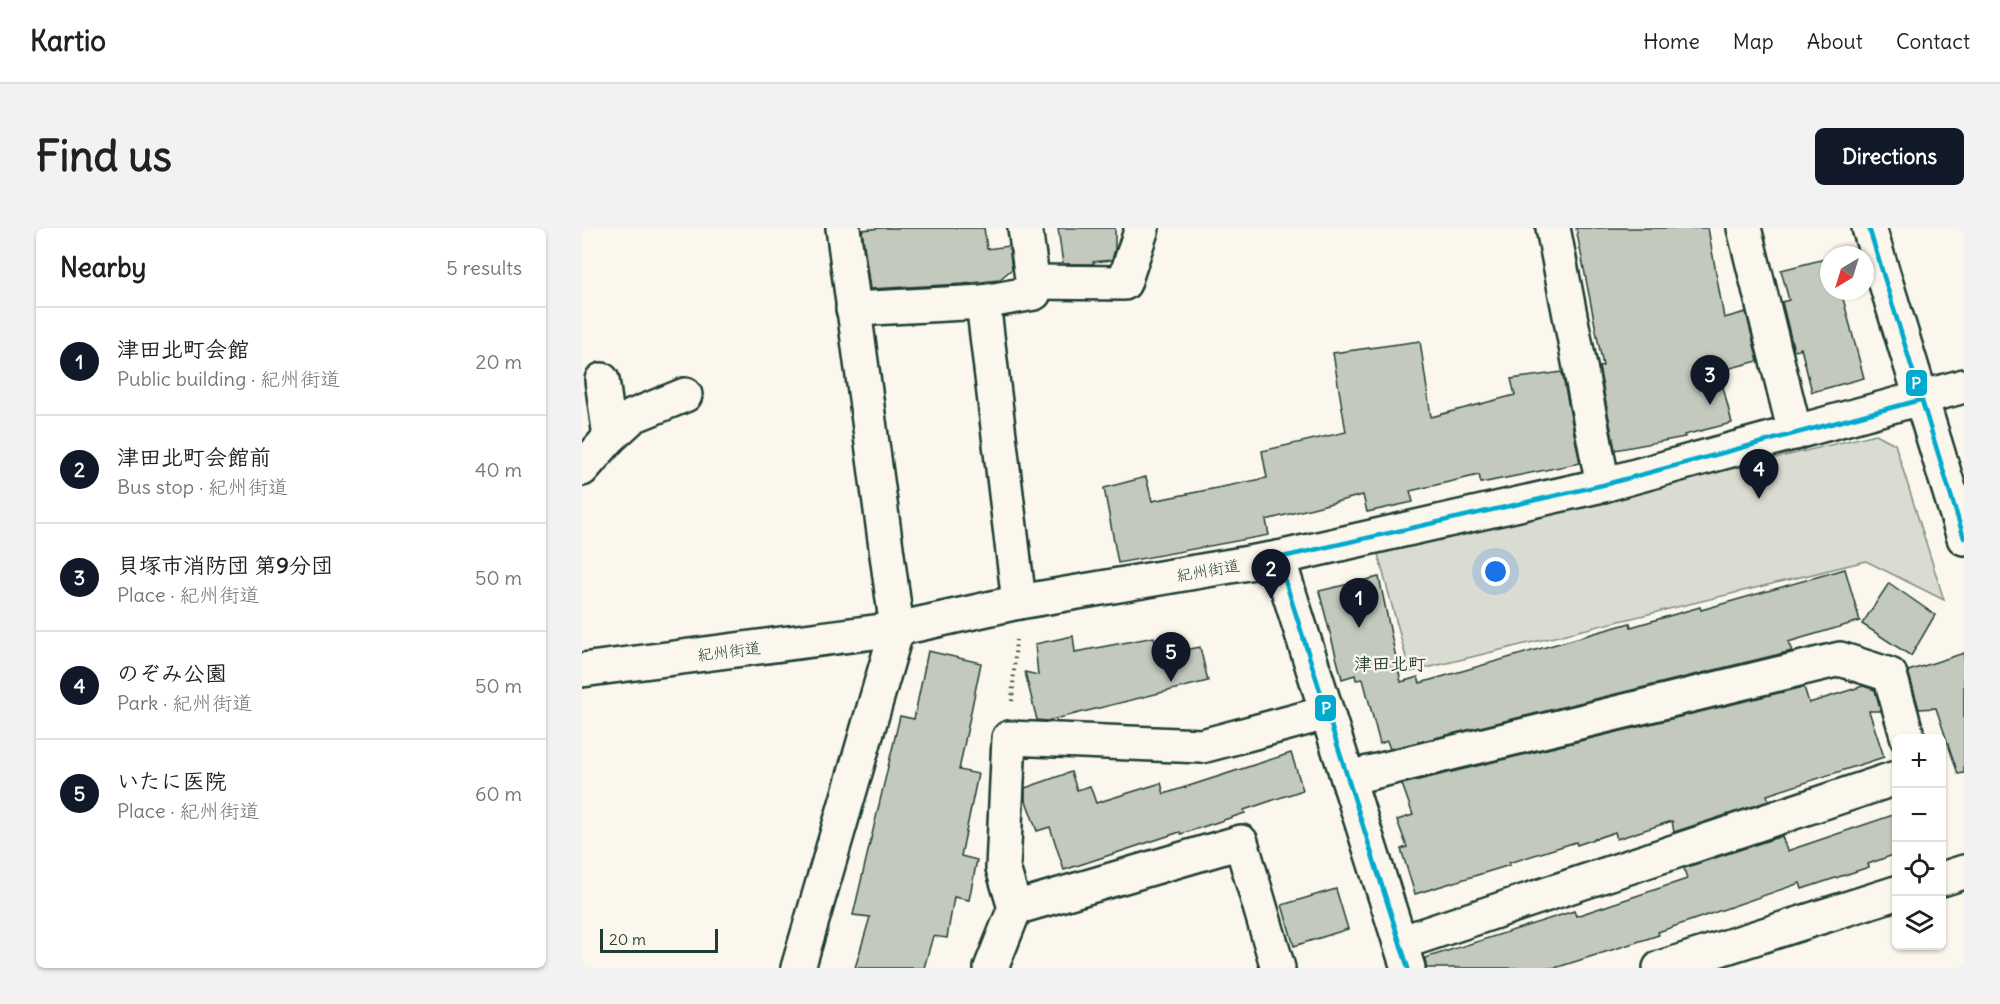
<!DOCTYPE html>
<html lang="en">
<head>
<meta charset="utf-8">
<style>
	:root { --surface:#fff; --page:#f2f2f2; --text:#202124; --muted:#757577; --line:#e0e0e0; --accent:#111827 }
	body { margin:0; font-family:Delius,"Klee One",sans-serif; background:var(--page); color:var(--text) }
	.controls { position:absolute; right:18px; bottom:18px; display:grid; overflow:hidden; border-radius:9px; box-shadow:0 2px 4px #0004 }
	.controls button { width:54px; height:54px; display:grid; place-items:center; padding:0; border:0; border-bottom:2px solid var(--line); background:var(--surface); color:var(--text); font:30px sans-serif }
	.compass { position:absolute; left:1238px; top:18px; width:54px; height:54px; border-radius:50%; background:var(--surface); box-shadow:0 2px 4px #0004; rotate:218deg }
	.scale { position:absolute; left:18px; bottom:15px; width:118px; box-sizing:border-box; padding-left:6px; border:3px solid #1f3d34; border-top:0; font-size:16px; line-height:21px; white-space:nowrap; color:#1f3d34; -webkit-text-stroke:4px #fbf7ec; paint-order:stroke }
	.you { position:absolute; left:914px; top:344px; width:21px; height:21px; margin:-15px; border:4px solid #fff; border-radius:50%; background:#1a73e8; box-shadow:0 0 0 9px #1a73e833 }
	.badge { display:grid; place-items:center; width:39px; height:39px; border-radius:50%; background:var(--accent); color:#fff; font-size:20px; font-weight:700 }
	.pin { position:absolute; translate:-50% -50px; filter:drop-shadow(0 2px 3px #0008) }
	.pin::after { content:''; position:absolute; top:32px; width:21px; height:18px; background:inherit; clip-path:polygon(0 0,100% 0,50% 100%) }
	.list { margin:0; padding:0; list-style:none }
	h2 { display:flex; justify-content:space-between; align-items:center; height:78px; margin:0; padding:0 24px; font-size:26px }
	h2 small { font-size:20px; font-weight:400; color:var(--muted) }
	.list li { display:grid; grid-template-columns:39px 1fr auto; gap:18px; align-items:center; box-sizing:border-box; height:108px; padding:0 24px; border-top:2px solid var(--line) }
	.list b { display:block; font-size:22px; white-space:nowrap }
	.list p { margin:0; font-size:20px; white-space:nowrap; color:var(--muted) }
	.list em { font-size:20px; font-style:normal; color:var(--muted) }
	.icon { flex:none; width:33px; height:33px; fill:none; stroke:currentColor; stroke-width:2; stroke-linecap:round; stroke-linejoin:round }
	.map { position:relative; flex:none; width:1382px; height:740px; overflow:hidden; border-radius:9px }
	header { display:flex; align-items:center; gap:36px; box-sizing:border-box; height:84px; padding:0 30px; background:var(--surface); border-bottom:2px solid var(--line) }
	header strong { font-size:28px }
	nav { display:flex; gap:33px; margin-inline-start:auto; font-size:21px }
	.intro { display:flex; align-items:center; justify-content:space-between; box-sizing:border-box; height:144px; padding:0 36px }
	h1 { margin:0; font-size:42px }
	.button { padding:15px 27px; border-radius:9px; background:var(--accent); color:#fff; font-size:21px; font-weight:700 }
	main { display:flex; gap:36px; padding:0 36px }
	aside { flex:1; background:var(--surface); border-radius:9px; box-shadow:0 2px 4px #0004 }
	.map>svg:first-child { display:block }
	.green { fill:#dbdcd1; stroke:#7d8c82; stroke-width:1.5 }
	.building { fill:#c4c9be; stroke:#1f3d34; stroke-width:1.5 }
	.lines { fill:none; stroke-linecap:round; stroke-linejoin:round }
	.street-casing { stroke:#1f3d34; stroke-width:38 }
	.secondary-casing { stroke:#1f3d34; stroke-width:38 }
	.path { stroke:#1f3d34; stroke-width:4; stroke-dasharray:1.5 4.5; stroke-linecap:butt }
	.street { stroke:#fbf7ec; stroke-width:33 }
	.secondary { stroke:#fbf7ec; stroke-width:33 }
	.bus-1-casing { stroke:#fbf7ec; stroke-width:9 }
	.bus-1 { stroke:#00a9ce; stroke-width:4.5 }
	.labels { text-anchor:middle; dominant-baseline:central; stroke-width:4.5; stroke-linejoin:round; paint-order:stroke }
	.street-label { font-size:16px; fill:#1f3d34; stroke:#fbf7ec }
	.neighbourhood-label { font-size:18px; font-weight:bold; fill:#1f3d34; stroke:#fbf7ec }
	.line-badge { stroke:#fbf7ec; stroke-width:2 }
	.badge-label { font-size:16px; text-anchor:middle; font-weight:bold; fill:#fff }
</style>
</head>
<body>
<header>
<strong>Kartio</strong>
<nav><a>Home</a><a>Map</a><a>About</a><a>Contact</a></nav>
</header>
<div class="intro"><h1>Find us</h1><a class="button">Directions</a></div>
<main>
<aside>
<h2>Nearby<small>5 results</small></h2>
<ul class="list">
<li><span class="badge">1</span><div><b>津田北町会館</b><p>Public building · 紀州街道</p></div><em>20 m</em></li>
<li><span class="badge">2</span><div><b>津田北町会館前</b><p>Bus stop · 紀州街道</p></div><em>40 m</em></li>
<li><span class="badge">3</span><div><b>貝塚市消防団 第9分団</b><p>Place · 紀州街道</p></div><em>50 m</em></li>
<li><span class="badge">4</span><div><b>のぞみ公園</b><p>Park · 紀州街道</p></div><em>50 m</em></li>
<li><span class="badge">5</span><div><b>いたに医院</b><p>Place · 紀州街道</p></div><em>60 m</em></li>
</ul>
</aside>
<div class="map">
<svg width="1382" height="740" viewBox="0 0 1382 740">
	<rect width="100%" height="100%" fill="#fbf7ec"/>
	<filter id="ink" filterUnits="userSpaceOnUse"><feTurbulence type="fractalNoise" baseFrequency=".0167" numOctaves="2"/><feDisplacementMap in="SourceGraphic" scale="12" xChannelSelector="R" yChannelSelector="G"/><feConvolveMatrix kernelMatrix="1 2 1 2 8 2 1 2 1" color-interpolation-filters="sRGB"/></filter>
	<g filter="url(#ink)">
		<path class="green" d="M 1294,206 L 1313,216 L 1362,372 L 1284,333 L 828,444 L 796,326 Z"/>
		<g class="building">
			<path d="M 299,0 L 402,0 L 405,21 L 427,18 L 430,41 L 417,52 L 381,56 L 288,61 L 280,2 Z"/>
			<path d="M 476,0 L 533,0 L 533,21 L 530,32 L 511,34 L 512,36 L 481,36 Z"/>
			<path d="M 994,0 L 1126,0 L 1142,90 L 1164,84 L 1176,133 L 1137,143 L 1150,195 L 1102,207 L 1103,209 L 1033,222 L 1017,139 L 1021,138 Z"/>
			<path d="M 1247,30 L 1247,63 L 1259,63 L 1282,150 L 1230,164 L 1219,120 L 1212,123 L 1200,74 L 1207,72 L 1199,42 Z"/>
			<path d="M 838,113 L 849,189 L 933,167 L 929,151 L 980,144 L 998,235 L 899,255 L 897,247 L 828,263 L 831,274 L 785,284 L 781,267 L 684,292 L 687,307 L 536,335 L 522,260 L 564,249 L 570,273 L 685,250 L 680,223 L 764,204 L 751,125 Z"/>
			<path d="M 1263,341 L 1278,393 L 1206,414 L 1210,423 L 808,521 L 805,513 L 798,516 L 781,451 L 774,452 L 773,447 L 760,451 L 737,363 L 797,349 L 819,454 L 836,449 L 838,455 L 1048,395 L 1049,399 L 1118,379 L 1119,382 Z"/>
			<path d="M 1307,355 L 1353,387 L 1329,428 L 1280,396 Z"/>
			<path d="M 491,408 L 493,424 L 572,409 L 577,427 L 618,419 L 626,453 L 465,493 L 455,492 L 443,444 L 456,447 L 453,416 Z"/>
			<path d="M 346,423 L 399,435 L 377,542 L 396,546 L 379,628 L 395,632 L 387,672 L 372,669 L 365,710 L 351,708 L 342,740 L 273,740 L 288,689 L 271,687 L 318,488 L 332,491 Z"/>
			<path d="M 1382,425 L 1382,545 L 1376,546 L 1354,480 L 1337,481 L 1326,443 Z"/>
			<path d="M 1281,458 L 1293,462 L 1299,483 L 1287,483 L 1302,529 L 1185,567 L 1187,573 L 1092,604 L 1090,593 L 1035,611 L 1033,604 L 995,617 L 994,614 L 927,635 L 928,637 L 833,666 L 819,621 L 825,619 L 815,592 L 831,587 L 820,556 L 1222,459 L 1227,475 Z"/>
			<path d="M 709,525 L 721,562 L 662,582 L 663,585 L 599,606 L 598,604 L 482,642 L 468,599 L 455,603 L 443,570 L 443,560 L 489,544 L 495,562 L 508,558 L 514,575 L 579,555 L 582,566 Z"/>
			<path d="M 1314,586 L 1314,626 L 1286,636 L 1287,639 L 1220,661 L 1218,655 L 1076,704 L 1077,707 L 973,740 L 844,740 L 843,730 L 992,683 L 994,688 L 1105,651 L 1102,640 L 1200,608 L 1205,623 Z"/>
			<path d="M 754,661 L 766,701 L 712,718 L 700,677 Z"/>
		</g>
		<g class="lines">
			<g class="street-casing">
				<g id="street">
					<path d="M 971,0 L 1021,257"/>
					<path d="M 1162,0 L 1213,205"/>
					<path d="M 450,54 L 542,55 L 560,0"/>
					<path d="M 401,74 L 437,374"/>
					<path d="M 271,81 L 401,74 L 452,65 L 443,0"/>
					<path d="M 20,152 L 28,209"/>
					<path d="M 0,241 L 28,209 L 51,188 L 103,167"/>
					<path d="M 696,330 L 826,740"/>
					<path d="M 0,442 L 315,401 L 437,374 L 696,330 L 1021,257 L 1382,158"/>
					<path d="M 766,550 L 1258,431 L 1308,447 L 1326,511"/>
					<path d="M 433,680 L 659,614 L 696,740"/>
					<path d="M 818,715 L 1314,550"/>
					<path d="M 216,740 L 315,401 L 261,0"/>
					<path d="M 409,740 L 433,680 L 421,640 L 427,510 L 620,518 L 744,485"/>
				</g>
			</g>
			<g class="secondary-casing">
				<g id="secondary">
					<path d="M 1287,0 L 1382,310"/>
					<path d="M 1360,651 L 1382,644"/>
					<path d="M 1078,740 L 1314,665"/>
				</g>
			</g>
			<path class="path" d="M 430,473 L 434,412"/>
			<use href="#street" class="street"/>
			<use href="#secondary" class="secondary"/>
			<g class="bus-1-casing">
				<g id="bus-1">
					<path d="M 1287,0 L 1382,310"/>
					<path d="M 826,740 L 696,330 L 1021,257 L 1338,172"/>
				</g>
			</g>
			<use href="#bus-1" class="bus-1"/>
		</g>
	</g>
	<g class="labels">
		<g class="street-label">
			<text transform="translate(626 342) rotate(-10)">紀州街道</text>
			<text transform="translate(147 423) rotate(-7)">紀州街道</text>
		</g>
		<g class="neighbourhood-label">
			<text x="808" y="435">津田北町</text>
		</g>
	</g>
	<g class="line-badge">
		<rect x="1323" y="141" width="23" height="28" rx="6" fill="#00a9ce"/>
		<rect x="732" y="466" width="23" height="28" rx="6" fill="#00a9ce"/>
	</g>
	<g class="badge-label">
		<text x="1334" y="161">P</text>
		<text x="744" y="486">P</text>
	</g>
</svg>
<div class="controls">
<button>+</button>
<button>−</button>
<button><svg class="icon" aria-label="locate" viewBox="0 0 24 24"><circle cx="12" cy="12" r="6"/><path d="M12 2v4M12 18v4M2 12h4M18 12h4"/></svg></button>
<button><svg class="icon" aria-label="layers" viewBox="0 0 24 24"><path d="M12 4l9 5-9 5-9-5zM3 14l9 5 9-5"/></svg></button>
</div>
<svg class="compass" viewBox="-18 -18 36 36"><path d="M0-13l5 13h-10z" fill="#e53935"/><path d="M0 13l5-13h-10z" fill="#757577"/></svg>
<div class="scale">20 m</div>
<div class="you"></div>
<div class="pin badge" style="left:777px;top:400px">1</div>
<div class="pin badge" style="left:689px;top:371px">2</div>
<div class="pin badge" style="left:1128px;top:177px">3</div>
<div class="pin badge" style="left:1177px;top:271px">4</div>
<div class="pin badge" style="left:589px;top:454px">5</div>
</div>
</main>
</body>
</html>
